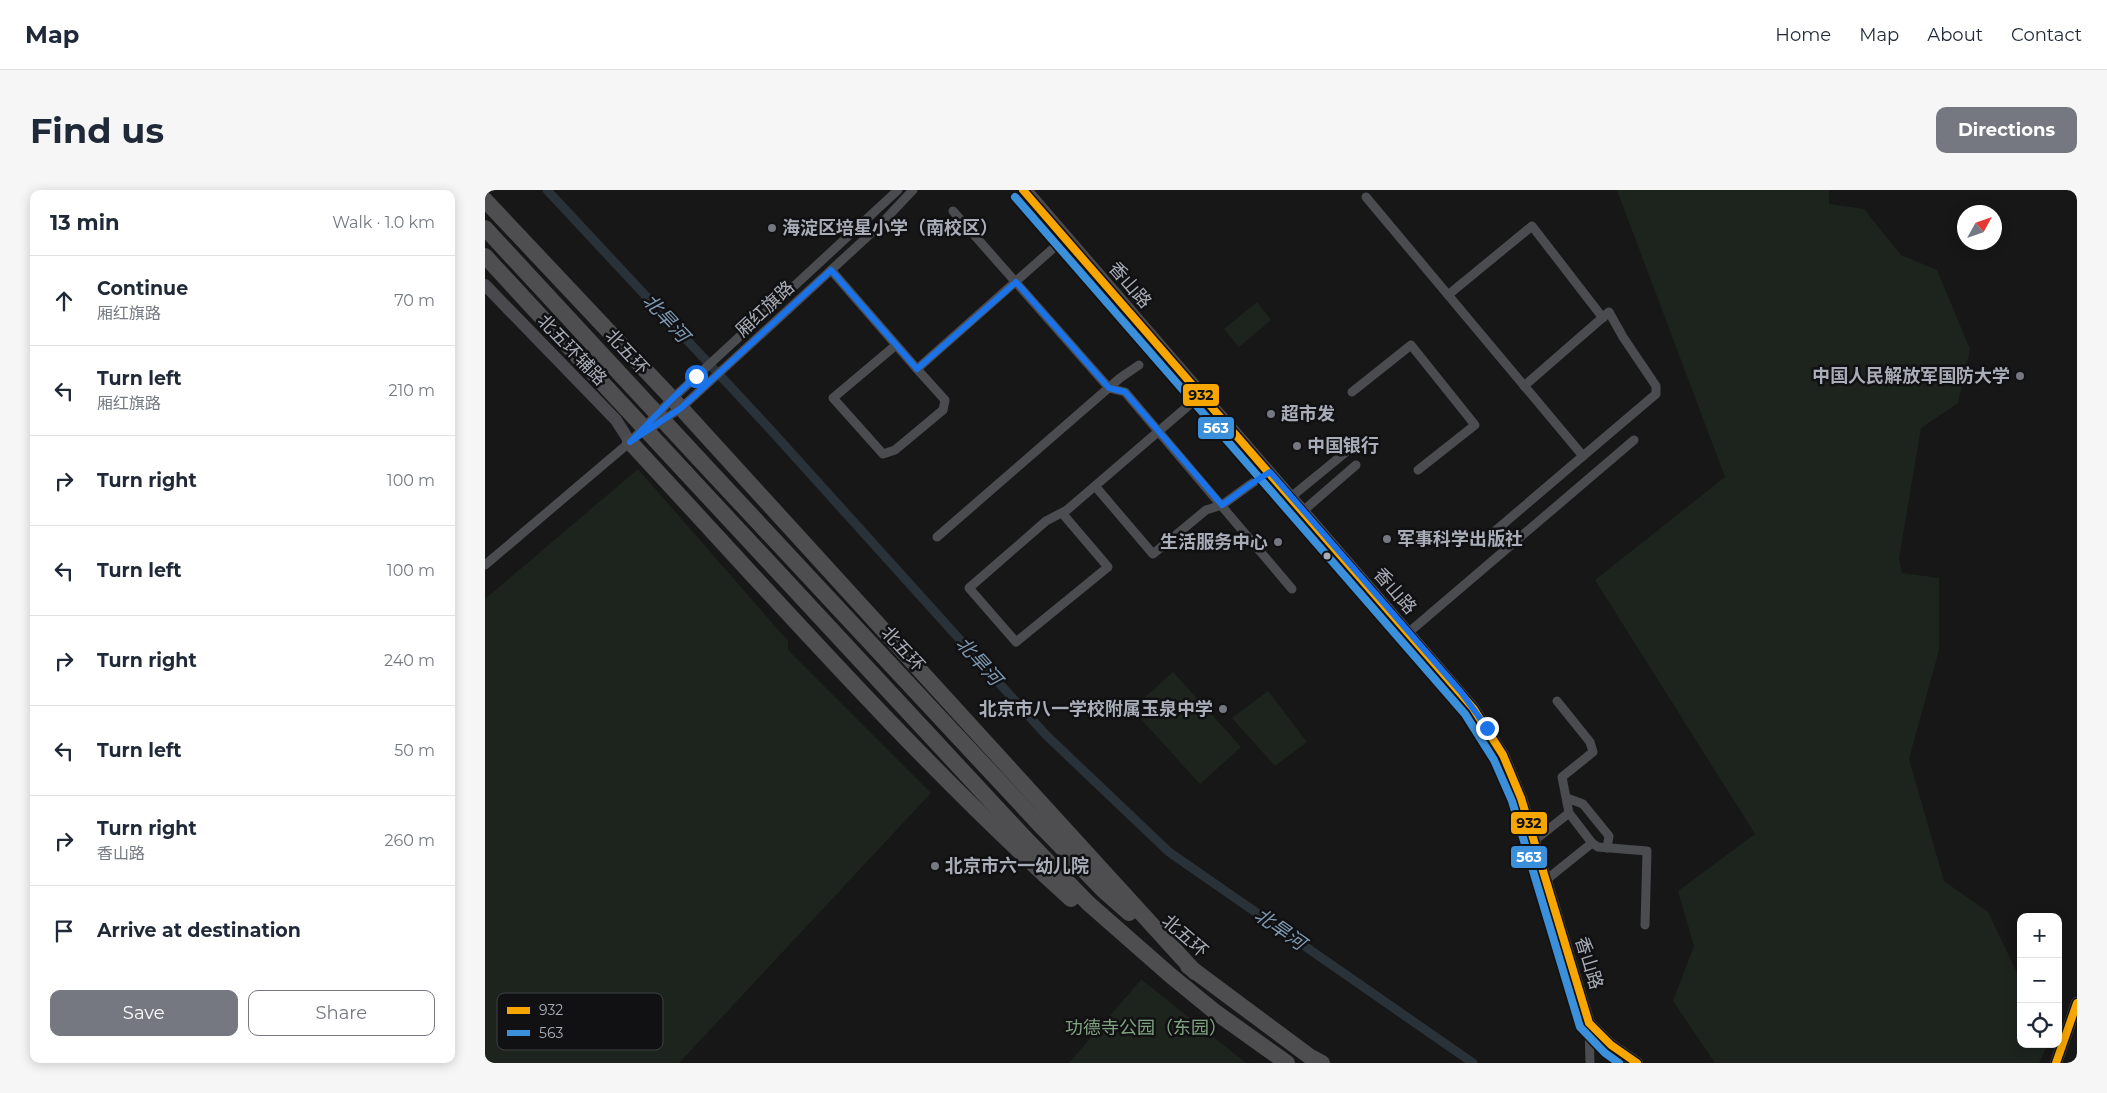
<!DOCTYPE html>
<html lang="en">
<head>
<meta charset="utf-8">
<style>
	:root { --surface:#fff; --page:#f6f6f7; --text:#1f2937; --muted:#747a83; --line:#e0e1e3; --accent:#757880 }
	body { margin:0; font-family:Montserrat,"Noto Sans SC",sans-serif; background:var(--page); color:var(--text) }
	.controls { position:absolute; right:15px; bottom:15px; display:grid; overflow:hidden; border-radius:10px; box-shadow:0 2px 12px #0003 }
	.controls button { width:45px; height:45px; display:grid; place-items:center; padding:0; border:0; border-bottom:1px solid var(--line); background:var(--surface); color:var(--text); font:25px sans-serif }
	.compass { position:absolute; left:1472px; top:15px; width:45px; height:45px; border-radius:50%; background:var(--surface); box-shadow:0 2px 12px #0003; rotate:50deg }
	.stop { position:absolute; width:15px; height:15px; margin:-11px; border:4px solid #1a73e8; border-radius:50%; background:#fff }
	.stop.end { background:#1a73e8; border-color:#fff; box-shadow:0 1px 5px #0008 }
	.list { margin:0; padding:0; list-style:none }
	h2 { display:flex; justify-content:space-between; align-items:center; height:65px; margin:0; padding:0 20px; font-size:21px }
	h2 small { font-size:16px; font-weight:400; color:var(--muted) }
	.list li { display:grid; grid-template-columns:32px 1fr auto; gap:15px; align-items:center; box-sizing:border-box; height:90px; padding:0 20px; border-top:1px solid var(--line) }
	.list b { display:block; font-size:19px; white-space:nowrap }
	.list p { margin:0; font-size:16px; white-space:nowrap; color:var(--muted) }
	.list em { font-size:16px; font-style:normal; color:var(--muted) }
	.actions { display:flex; gap:10px; padding:15px 20px }
	.actions a { flex:1; padding:11px 0; border:1px solid var(--accent); border-radius:10px; text-align:center; font-size:18px; color:var(--accent) }
	.actions .main { background:var(--accent); color:#fff }
	.icon { flex:none; width:28px; height:28px; fill:none; stroke:currentColor; stroke-width:2; stroke-linecap:round; stroke-linejoin:round }
	.map { position:relative; flex:none; width:1592px; height:873px; overflow:hidden; border-radius:10px }
	header { display:flex; align-items:center; gap:30px; box-sizing:border-box; height:70px; padding:0 25px; background:var(--surface); border-bottom:1px solid var(--line) }
	header strong { font-size:24px }
	nav { display:flex; gap:28px; margin-inline-start:auto; font-size:18px }
	.intro { display:flex; align-items:center; justify-content:space-between; box-sizing:border-box; height:120px; padding:0 30px }
	h1 { margin:0; font-size:35px }
	.button { padding:12px 22px; border-radius:10px; background:var(--accent); color:#fff; font-size:18px; font-weight:700 }
	main { display:flex; gap:30px; padding:0 30px }
	aside { flex:1; background:var(--surface); border-radius:10px; box-shadow:0 2px 12px #0003 }
	.map>svg:first-child { display:block }
	.green { fill:#1d241e }
	.lines { fill:none; stroke-linecap:round; stroke-linejoin:round }
	.canal { stroke:#2a3239; stroke-width:9 }
	.street { stroke:#4b4c50; stroke-width:9 }
	.secondary { stroke:#4a4a4e; stroke-width:12 }
	.highway { stroke:#4e4e51; stroke-width:16 }
	.highway-bridge { stroke:#4e4e51; stroke-width:16 }
	.bus-1-casing { stroke:#111113; stroke-width:11 }
	.bus-2-casing { stroke:#111113; stroke-width:11 }
	.bus-1 { stroke:#f7a600; stroke-width:8 }
	.bus-2 { stroke:#3a90db; stroke-width:8 }
	.route { stroke:#1a73e8; stroke-width:6 }
	.poi-dot { fill:#757880; stroke:#111113; stroke-width:2 }
	.bus-dot { fill:#a8adb8; stroke:#111113; stroke-width:2 }
	.labels { text-anchor:middle; dominant-baseline:central; stroke-width:5; stroke-linejoin:round; paint-order:stroke }
	.poi-label { font-size:18px; font-weight:bold; fill:#a8adb8; stroke:#111113; text-anchor:start }
	.street-label { font-size:18px; fill:#a8adb8; stroke:#111113 }
	.park-label { font-size:18px; fill:#7fa381; stroke:#111113 }
	.water-label { font-size:19px; font-style:italic; fill:#7f9bb3; stroke:#111113 }
	.key { fill:#111113; stroke:#3e4045; stroke-width:1 }
	.key-label { font-size:14px; fill:#a8adb8 }
	.line-badge { stroke:#111113; stroke-width:2 }
	.badge-label { font-size:14px; text-anchor:middle; font-weight:bold; fill:#fff }
	.pale-badge-label { font-size:14px; text-anchor:middle; font-weight:bold; fill:#111 }
</style>
</head>
<body>
<header>
<strong>Map</strong>
<nav><a>Home</a><a>Map</a><a>About</a><a>Contact</a></nav>
</header>
<div class="intro"><h1>Find us</h1><a class="button">Directions</a></div>
<main>
<aside>
<h2>13 min<small>Walk · 1.0 km</small></h2>
<ul class="list">
<li><svg class="icon" aria-label="ahead" viewBox="0 0 24 24"><path d="M12 20V5M6 11l6-6 6 6"/></svg><div><b>Continue</b><p>厢红旗路</p></div><em>70 m</em></li>
<li><svg class="icon" aria-label="left" viewBox="0 0 24 24"><path d="M17 20v-9H6M10 6l-5 5 5 5"/></svg><div><b>Turn left</b><p>厢红旗路</p></div><em>210 m</em></li>
<li><svg class="icon" aria-label="right" viewBox="0 0 24 24"><path d="M7 20v-9h11M14 6l5 5-5 5"/></svg><div><b>Turn right</b></div><em>100 m</em></li>
<li><svg class="icon" aria-label="left" viewBox="0 0 24 24"><path d="M17 20v-9H6M10 6l-5 5 5 5"/></svg><div><b>Turn left</b></div><em>100 m</em></li>
<li><svg class="icon" aria-label="right" viewBox="0 0 24 24"><path d="M7 20v-9h11M14 6l5 5-5 5"/></svg><div><b>Turn right</b></div><em>240 m</em></li>
<li><svg class="icon" aria-label="left" viewBox="0 0 24 24"><path d="M17 20v-9H6M10 6l-5 5 5 5"/></svg><div><b>Turn left</b></div><em>50 m</em></li>
<li><svg class="icon" aria-label="right" viewBox="0 0 24 24"><path d="M7 20v-9h11M14 6l5 5-5 5"/></svg><div><b>Turn right</b><p>香山路</p></div><em>260 m</em></li>
<li><svg class="icon" aria-label="arrive" viewBox="0 0 24 24"><path d="M6 21V4h12l-3 4 3 4H6"/></svg><div><b>Arrive at destination</b></div></li>
</ul>
<div class="actions"><a class="main">Save</a><a>Share</a></div>
</aside>
<div class="map">
<svg width="1592" height="873" viewBox="0 0 1592 873">
	<rect width="100%" height="100%" fill="#171717"/>
	<g class="green">
		<path d="M 1132,0 L 1344,0 L 1344,14 L 1379,19 L 1416,65 L 1452,80 L 1485,159 L 1473,213 L 1436,238 L 1414,369 L 1417,383 L 1454,388 L 1454,460 L 1424,569 L 1459,691 L 1503,722 L 1536,791 L 1536,854 L 1563,854 L 1554,873 L 1230,873 L 1188,811 L 1209,756 L 1193,701 L 1270,644 L 1110,390 L 1240,287 Z"/>
		<path d="M 772,112 L 786,130 L 754,157 L 739,139 Z"/>
		<path d="M 153,279 L 303,451 L 303,460 L 446,603 L 194,873 L 0,873 L 0,409 Z"/>
		<path d="M 688,482 L 756,557 L 715,594 L 647,519 Z"/>
		<path d="M 783,501 L 822,552 L 790,576 L 747,528 Z"/>
		<path d="M 656,790 L 657,790 L 761,873 L 584,873 Z"/>
	</g>
	<g class="lines">
		<path class="canal" d="M 62,0 L 284,238 L 561,545 L 684,662 L 988,873"/>
		<g class="street">
			<path d="M 881,7 L 1098,266 L 1010,341"/>
			<path d="M 468,21 L 624,198 L 640,202 L 807,399"/>
			<path d="M 346,80 L 432,179"/>
			<path d="M 963,105 L 1047,36 L 1118,128"/>
			<path d="M 411,155 L 348,208 L 398,264 L 410,260 L 458,220 L 460,210 L 432,179 L 581,47"/>
			<path d="M 1039,196 L 1124,122 L 1138,147 L 1171,196 L 1171,204 L 1098,266"/>
			<path d="M 867,202 L 926,155 L 990,235 L 933,280"/>
			<path d="M 160,242 L 196,218 L 394,36 L 428,0"/>
			<path d="M 610,296 L 668,364 L 721,320 L 737,315 L 766,294 L 785,282"/>
			<path d="M 806,307 L 861,262"/>
			<path d="M 818,321 L 871,275"/>
			<path d="M 577,323 L 623,377 L 531,452 L 484,398 L 561,331 L 582,320 L 717,204"/>
			<path d="M 452,347 L 635,188 L 654,175"/>
			<path d="M 0,375 L 145,252 L 187,209 L 413,0"/>
			<path d="M 923,443 L 1149,250"/>
			<path d="M 1072,511 L 1105,552 L 1108,562 L 1077,587 L 1084,623"/>
			<path d="M 1082,608 L 1098,614 L 1124,646 L 1122,658"/>
			<path d="M 1050,650 L 1084,623 L 1107,653 L 1061,690"/>
			<path d="M 1107,653 L 1113,657 L 1162,661 L 1160,735"/>
			<path d="M 1104,833 L 1105,873"/>
		</g>
		<g class="secondary">
			<path d="M 541,0 L 988,518 L 1018,565 L 1036,608 L 1104,833 L 1126,855 L 1152,873"/>
			<path d="M 0,95 L 131,230 L 145,252"/>
			<path d="M 1571,873 L 1592,813"/>
		</g>
		<g class="highway">
			<path d="M 0,10 L 196,218 L 710,782"/>
			<path d="M 0,38 L 137,186"/>
			<path d="M 0,66 L 123,199"/>
			<path d="M 145,252 C 289,407 429,567 586,709"/>
			<path d="M 214,269 L 555,635 L 618,700 L 644,723"/>
			<path d="M 200,282 L 541,649 L 603,713 L 685,785 L 729,821 L 802,873"/>
			<path d="M 703,776 L 824,866 L 837,873"/>
		</g>
		<g class="highway-bridge">
			<path d="M 137,186 L 214,269"/>
			<path d="M 123,199 L 200,282"/>
		</g>
		<g class="bus-1-casing">
			<g id="bus-1">
				<path d="M 538,0 L 988,518 L 1018,565 L 1036,608 L 1104,833 L 1126,855 L 1152,873"/>
				<path d="M 1571,873 L 1592,813"/>
			</g>
		</g>
		<g class="bus-2-casing">
			<path id="bus-2" d="M 530,7 L 980,524 L 1009,570 L 1027,611 L 1095,837 L 1120,863 L 1134,873"/>
		</g>
		<use href="#bus-1" class="bus-1"/>
		<use href="#bus-2" class="bus-2"/>
	</g>
	<g class="lines">
		<path class="route" d="M 211,186 L 187,209 L 145,252 L 196,218 L 346,80 L 432,179 L 531,92 L 624,198 L 640,202 L 737,315 L 766,294 L 785,282 L 976,502 L 1002,538"/>
	</g>
	<g class="poi-dot">
		<circle cx="287" cy="38" r="5"/>
		<circle cx="1535" cy="186" r="5"/>
		<circle cx="786" cy="224" r="5"/>
		<circle cx="812" cy="256" r="5"/>
		<circle cx="902" cy="349" r="5"/>
		<circle cx="793" cy="352" r="5"/>
		<circle cx="738" cy="519" r="5"/>
		<circle cx="450" cy="676" r="5"/>
	</g>
	<circle class="bus-dot" cx="842" cy="366" r="4.5"/>
	<g class="labels">
		<g class="poi-label">
			<text x="297" y="38">海淀区培星小学（南校区）</text>
			<text x="1525" y="186" text-anchor="end">中国人民解放军国防大学</text>
			<text x="796" y="224">超市发</text>
			<text x="822" y="256">中国银行</text>
			<text x="912" y="349">军事科学出版社</text>
			<text x="783" y="352" text-anchor="end">生活服务中心</text>
			<text x="728" y="519" text-anchor="end">北京市八一学校附属玉泉中学</text>
			<text x="460" y="676">北京市六一幼儿院</text>
		</g>
		<g class="street-label">
			<text transform="translate(645 95) rotate(49)">香山路</text>
			<text transform="translate(280 119) rotate(-43)">厢红旗路</text>
			<text transform="translate(87 160) rotate(46)">北五环辅路</text>
			<text transform="translate(142 162) rotate(47)">北五环</text>
			<text transform="translate(910 401) rotate(49)">香山路</text>
			<text transform="translate(418 459) rotate(47)">北五环</text>
			<text transform="translate(700 746) rotate(41)">北五环</text>
			<text transform="translate(1104 773) rotate(73)">香山路</text>
		</g>
		<g class="park-label">
			<text x="661" y="838">功德寺公园（东园）</text>
		</g>
		<g class="water-label">
			<text transform="translate(181 128) rotate(47)">北旱河</text>
			<text transform="translate(494 471) rotate(48)">北旱河</text>
			<text transform="translate(795 739) rotate(35)">北旱河</text>
		</g>
	</g>
	<rect x="12" y="803" width="166" height="57" rx="8" class="key"/>
	<rect x="22" y="817" width="23" height="7" fill="#f7a600"/>
	<rect x="22" y="840" width="23" height="6" fill="#3a90db"/>
	<g class="key-label">
		<text x="54" y="825">932</text>
		<text x="54" y="848">563</text>
	</g>
	<g class="line-badge">
		<rect x="697" y="193" width="38" height="24" rx="5" fill="#f7a600"/>
		<rect x="712" y="226" width="38" height="24" rx="5" fill="#3a90db"/>
		<rect x="1025" y="621" width="38" height="24" rx="5" fill="#f7a600"/>
		<rect x="1025" y="655" width="38" height="24" rx="5" fill="#3a90db"/>
	</g>
	<g class="badge-label">
		<text x="731" y="243">563</text>
		<text x="1044" y="672">563</text>
	</g>
	<g class="pale-badge-label">
		<text x="716" y="210">932</text>
		<text x="1044" y="638">932</text>
	</g>
</svg>
<div class="controls">
<button>+</button>
<button>−</button>
<button><svg class="icon" aria-label="locate" viewBox="0 0 24 24"><circle cx="12" cy="12" r="6"/><path d="M12 2v4M12 18v4M2 12h4M18 12h4"/></svg></button>
</div>
<svg class="compass" viewBox="-18 -18 36 36"><path d="M0-13l5 13h-10z" fill="#e53935"/><path d="M0 13l5-13h-10z" fill="#747a83"/></svg>
<div class="stop" style="left:211px;top:186px"></div>
<div class="stop end" style="left:1002px;top:538px"></div>
</div>
</main>
</body>
</html>
